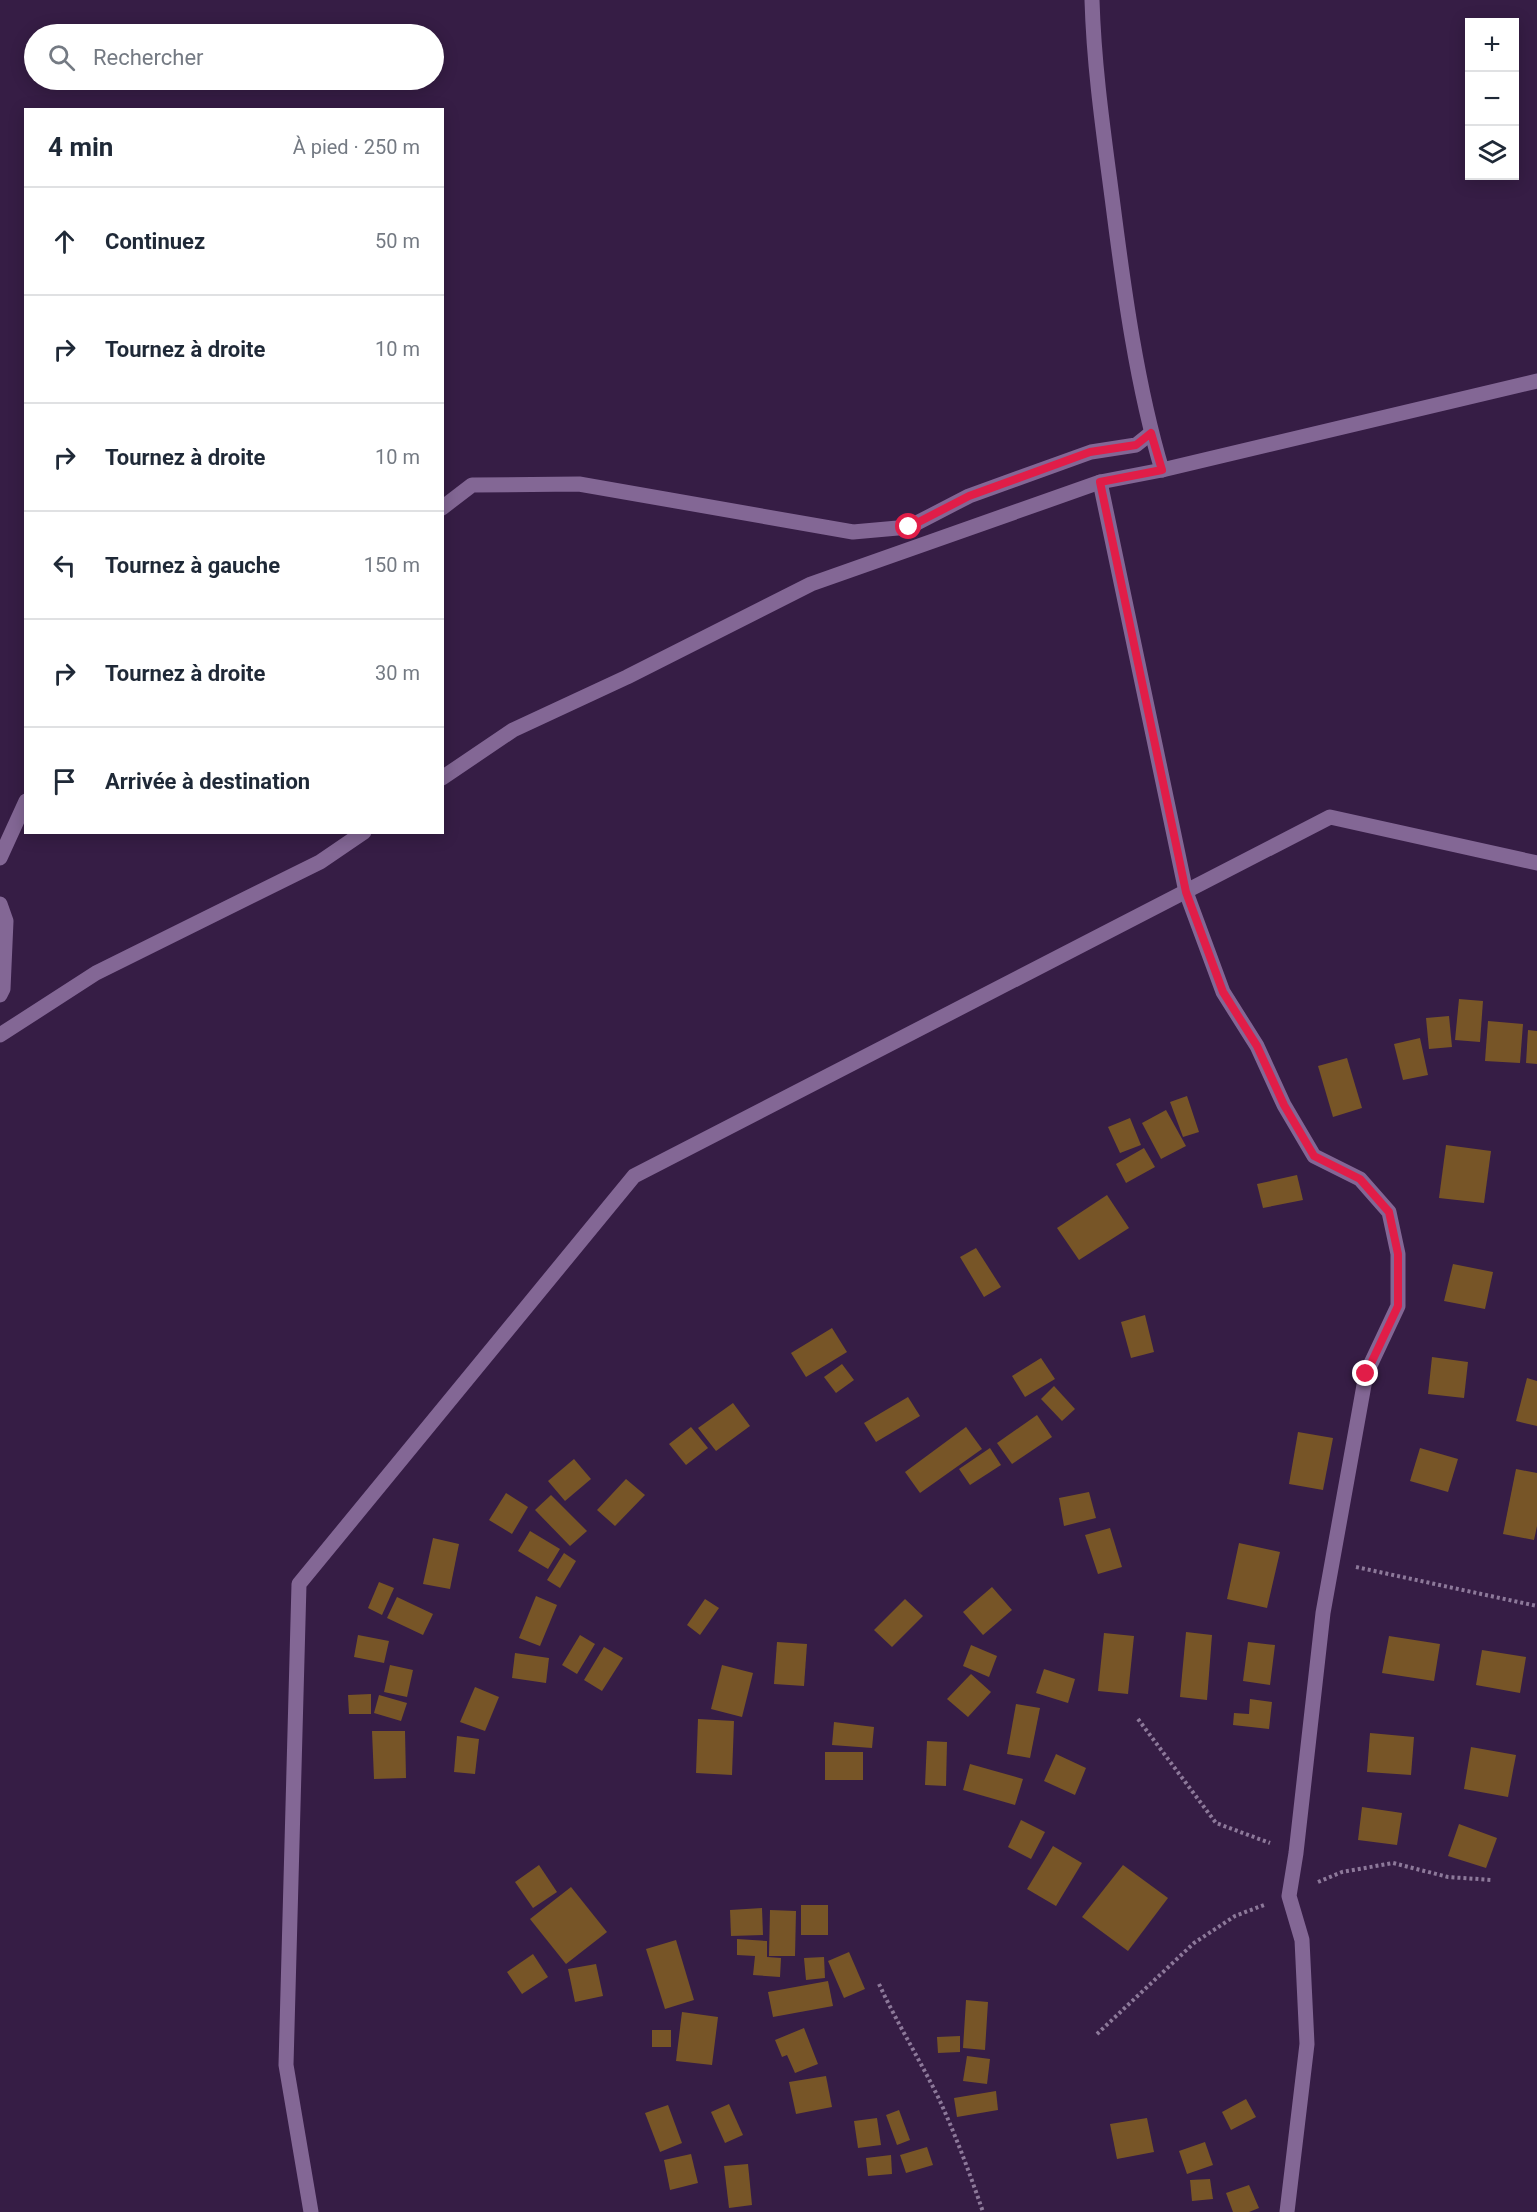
<!DOCTYPE html>
<html lang="fr">
<head>
<meta charset="utf-8">
<style>
	:root { --surface:#fff; --page:#f2f2f3; --text:#1f2937; --muted:#747a83; --line:#e0e1e3 }
	body { margin:0; font-family:Roboto,sans-serif; background:var(--page); color:var(--text) }
	.controls { position:absolute; right:18px; top:18px; display:grid; overflow:hidden; border-radius:0px; box-shadow:0 3px 15px #0003 }
	.controls button { width:54px; height:54px; display:grid; place-items:center; padding:0; border:0; border-bottom:2px solid var(--line); background:var(--surface); color:var(--text); font:30px sans-serif }
	.stop { position:absolute; width:18px; height:18px; margin:-14px; border:4px solid #e11d48; border-radius:50%; background:#fff }
	.stop.end { background:#e11d48; border-color:#fff; box-shadow:0 2px 6px #0008 }
	.list { margin:0; padding:0; list-style:none }
	h2 { display:flex; justify-content:space-between; align-items:center; height:78px; margin:0; padding:0 24px; font-size:26px }
	h2 small { font-size:20px; font-weight:400; color:var(--muted) }
	.list li { display:grid; grid-template-columns:39px 1fr auto; gap:18px; align-items:center; box-sizing:border-box; height:108px; padding:0 24px; border-top:2px solid var(--line) }
	.list b { display:block; font-size:22px; white-space:nowrap }
	.list em { font-size:20px; font-style:normal; color:var(--muted) }
	.icon { flex:none; width:33px; height:33px; fill:none; stroke:currentColor; stroke-width:2; stroke-linecap:round; stroke-linejoin:round }
	.map { position:relative; flex:none; width:1537px; height:2212px; overflow:hidden }
	.search { position:absolute; background:var(--surface); box-shadow:0 3px 15px #0003; left:24px; top:24px; width:420px; height:66px; display:flex; align-items:center; gap:15px; box-sizing:border-box; padding:0 21px; border-radius:33px; color:var(--muted); font-size:22px }
	.panel { position:absolute; background:var(--surface); box-shadow:0 3px 15px #0003; left:24px; top:108px; width:420px; height:726px; border-radius:0px }
	.map>svg:first-child { display:block }
	.building { fill:#775527 }
	.lines { fill:none; stroke-linecap:round; stroke-linejoin:round }
	.path { stroke:#8d799a; stroke-width:4; stroke-dasharray:3 3; stroke-linecap:butt }
	.minor { stroke:#836795; stroke-width:15 }
	.route { stroke:#e11d48; stroke-width:8 }
</style>
</head>
<body>
<div class="map">
<svg width="1537" height="2212" viewBox="0 0 1537 2212">
	<rect width="100%" height="100%" fill="#361d45"/>
	<g class="building">
		<path d="M 1459,999 L 1483,1001 L 1480,1042 L 1455,1040 Z"/>
		<path d="M 1449,1016 L 1452,1047 L 1429,1049 L 1426,1018 Z"/>
		<path d="M 1488,1021 L 1523,1024 L 1520,1063 L 1485,1061 Z"/>
		<path d="M 1528,1030 L 1537,1031 L 1537,1064 L 1526,1063 Z"/>
		<path d="M 1420,1038 L 1428,1075 L 1403,1080 L 1394,1044 Z"/>
		<path d="M 1347,1058 L 1362,1108 L 1333,1117 L 1318,1066 Z"/>
		<path d="M 1187,1096 L 1199,1132 L 1183,1137 L 1170,1102 Z"/>
		<path d="M 1166,1110 L 1186,1146 L 1161,1159 L 1142,1123 Z"/>
		<path d="M 1130,1118 L 1141,1145 L 1120,1153 L 1108,1127 Z"/>
		<path d="M 1446,1145 L 1491,1151 L 1484,1203 L 1439,1198 Z"/>
		<path d="M 1144,1148 L 1155,1167 L 1126,1183 L 1116,1164 Z"/>
		<path d="M 1297,1175 L 1303,1200 L 1263,1208 L 1257,1184 Z"/>
		<path d="M 1107,1195 L 1129,1228 L 1079,1260 L 1057,1228 Z"/>
		<path d="M 976,1248 L 1001,1287 L 984,1297 L 960,1257 Z"/>
		<path d="M 1453,1264 L 1493,1272 L 1485,1309 L 1444,1301 Z"/>
		<path d="M 1145,1315 L 1154,1352 L 1131,1358 L 1121,1322 Z"/>
		<path d="M 832,1328 L 847,1352 L 806,1377 L 791,1353 Z"/>
		<path d="M 1432,1357 L 1468,1362 L 1464,1398 L 1428,1394 Z"/>
		<path d="M 1041,1358 L 1055,1379 L 1025,1397 L 1012,1376 Z"/>
		<path d="M 842,1364 L 854,1380 L 836,1393 L 824,1377 Z"/>
		<path d="M 1527,1378 L 1537,1381 L 1537,1426 L 1516,1421 Z"/>
		<path d="M 1054,1386 L 1075,1409 L 1062,1421 L 1041,1399 Z"/>
		<path d="M 908,1397 L 920,1416 L 876,1442 L 864,1423 Z"/>
		<path d="M 733,1403 L 750,1426 L 716,1451 L 698,1428 Z"/>
		<path d="M 1037,1415 L 1052,1437 L 1012,1464 L 997,1443 Z"/>
		<path d="M 691,1427 L 708,1448 L 686,1465 L 669,1444 Z"/>
		<path d="M 966,1427 L 982,1449 L 920,1493 L 905,1472 Z"/>
		<path d="M 1298,1432 L 1333,1438 L 1323,1490 L 1289,1484 Z"/>
		<path d="M 990,1448 L 1001,1465 L 970,1485 L 959,1469 Z"/>
		<path d="M 1420,1448 L 1458,1459 L 1448,1492 L 1410,1481 Z"/>
		<path d="M 574,1459 L 591,1479 L 565,1501 L 548,1481 Z"/>
		<path d="M 1516,1469 L 1537,1473 L 1537,1526 L 1534,1540 L 1503,1534 Z"/>
		<path d="M 626,1479 L 645,1495 L 615,1526 L 597,1510 Z"/>
		<path d="M 1089,1492 L 1096,1518 L 1064,1526 L 1059,1498 Z"/>
		<path d="M 506,1493 L 528,1507 L 512,1534 L 489,1520 Z"/>
		<path d="M 551,1495 L 587,1531 L 570,1546 L 535,1510 Z"/>
		<path d="M 1110,1528 L 1122,1567 L 1098,1574 L 1085,1535 Z"/>
		<path d="M 530,1531 L 560,1549 L 548,1569 L 518,1551 Z"/>
		<path d="M 433,1538 L 459,1544 L 450,1589 L 423,1584 Z"/>
		<path d="M 1239,1543 L 1280,1552 L 1267,1608 L 1227,1599 Z"/>
		<path d="M 564,1553 L 576,1561 L 560,1588 L 547,1580 Z"/>
		<path d="M 379,1582 L 394,1588 L 382,1615 L 368,1608 Z"/>
		<path d="M 992,1587 L 1012,1610 L 983,1635 L 963,1612 Z"/>
		<path d="M 536,1596 L 557,1605 L 540,1646 L 519,1638 Z"/>
		<path d="M 397,1597 L 433,1614 L 423,1635 L 387,1618 Z"/>
		<path d="M 705,1599 L 719,1608 L 700,1635 L 687,1625 Z"/>
		<path d="M 905,1599 L 923,1616 L 892,1647 L 874,1630 Z"/>
		<path d="M 1186,1632 L 1212,1635 L 1207,1700 L 1180,1697 Z"/>
		<path d="M 1104,1633 L 1134,1636 L 1128,1694 L 1098,1691 Z"/>
		<path d="M 358,1635 L 389,1641 L 384,1663 L 354,1657 Z"/>
		<path d="M 580,1635 L 595,1644 L 577,1674 L 562,1665 Z"/>
		<path d="M 1389,1636 L 1440,1644 L 1434,1681 L 1382,1673 Z"/>
		<path d="M 777,1642 L 807,1644 L 804,1686 L 774,1684 Z"/>
		<path d="M 1248,1642 L 1275,1645 L 1270,1685 L 1243,1681 Z"/>
		<path d="M 971,1645 L 997,1656 L 989,1677 L 963,1666 Z"/>
		<path d="M 604,1647 L 623,1658 L 602,1691 L 584,1680 Z"/>
		<path d="M 1482,1650 L 1526,1657 L 1520,1693 L 1476,1685 Z"/>
		<path d="M 515,1653 L 549,1658 L 546,1683 L 512,1678 Z"/>
		<path d="M 390,1665 L 413,1670 L 407,1697 L 384,1692 Z"/>
		<path d="M 722,1665 L 753,1673 L 742,1717 L 711,1709 Z"/>
		<path d="M 1044,1669 L 1075,1679 L 1068,1703 L 1036,1693 Z"/>
		<path d="M 971,1674 L 991,1692 L 968,1717 L 947,1699 Z"/>
		<path d="M 475,1687 L 499,1697 L 485,1731 L 460,1722 Z"/>
		<path d="M 371,1694 L 371,1714 L 349,1714 L 348,1695 Z"/>
		<path d="M 379,1695 L 407,1703 L 401,1721 L 374,1713 Z"/>
		<path d="M 1250,1699 L 1272,1702 L 1269,1729 L 1233,1725 L 1234,1713 L 1249,1714 Z"/>
		<path d="M 1016,1704 L 1040,1708 L 1030,1758 L 1007,1754 Z"/>
		<path d="M 698,1719 L 734,1721 L 732,1775 L 696,1773 Z"/>
		<path d="M 834,1722 L 874,1727 L 872,1748 L 832,1745 Z"/>
		<path d="M 372,1731 L 405,1731 L 406,1778 L 374,1779 Z"/>
		<path d="M 1370,1733 L 1414,1737 L 1411,1775 L 1367,1772 Z"/>
		<path d="M 457,1736 L 479,1739 L 475,1774 L 454,1772 Z"/>
		<path d="M 927,1741 L 947,1742 L 946,1786 L 925,1785 Z"/>
		<path d="M 1471,1747 L 1516,1755 L 1508,1797 L 1464,1789 Z"/>
		<rect x="825" y="1752" width="38" height="28"/>
		<path d="M 1056,1754 L 1086,1768 L 1075,1795 L 1044,1781 Z"/>
		<path d="M 970,1764 L 1023,1779 L 1015,1805 L 963,1790 Z"/>
		<path d="M 1362,1807 L 1402,1813 L 1397,1845 L 1358,1840 Z"/>
		<path d="M 1021,1820 L 1045,1832 L 1031,1859 L 1008,1847 Z"/>
		<path d="M 1459,1824 L 1497,1838 L 1486,1868 L 1448,1856 Z"/>
		<path d="M 1053,1846 L 1082,1863 L 1056,1906 L 1027,1889 Z"/>
		<path d="M 539,1865 L 557,1892 L 533,1908 L 515,1882 Z"/>
		<path d="M 1123,1865 L 1168,1898 L 1128,1951 L 1082,1917 Z"/>
		<path d="M 571,1887 L 607,1932 L 566,1964 L 530,1919 Z"/>
		<rect x="801" y="1905" width="27" height="30"/>
		<path d="M 762,1908 L 763,1935 L 731,1936 L 730,1910 Z"/>
		<path d="M 770,1910 L 796,1911 L 795,1956 L 769,1956 Z"/>
		<path d="M 737,1939 L 767,1941 L 767,1957 L 781,1958 L 780,1977 L 753,1975 L 755,1956 L 737,1955 Z"/>
		<path d="M 676,1940 L 694,2000 L 665,2009 L 646,1949 Z"/>
		<path d="M 849,1952 L 865,1989 L 844,1998 L 828,1961 Z"/>
		<path d="M 533,1954 L 548,1977 L 522,1994 L 507,1972 Z"/>
		<path d="M 824,1957 L 825,1978 L 806,1980 L 804,1958 Z"/>
		<path d="M 596,1964 L 603,1996 L 575,2002 L 568,1969 Z"/>
		<path d="M 828,1981 L 833,2006 L 773,2017 L 768,1992 Z"/>
		<path d="M 966,2000 L 988,2002 L 985,2050 L 963,2048 Z"/>
		<path d="M 682,2012 L 718,2017 L 712,2065 L 676,2061 Z"/>
		<path d="M 804,2028 L 818,2064 L 795,2073 L 787,2055 L 782,2057 L 775,2040 Z"/>
		<rect x="652" y="2030" width="19" height="17"/>
		<path d="M 960,2036 L 960,2052 L 938,2053 L 937,2037 Z"/>
		<path d="M 967,2056 L 990,2059 L 987,2084 L 963,2081 Z"/>
		<path d="M 826,2076 L 832,2107 L 796,2114 L 789,2082 Z"/>
		<path d="M 996,2091 L 998,2110 L 957,2117 L 954,2098 Z"/>
		<path d="M 1246,2099 L 1256,2117 L 1231,2130 L 1222,2112 Z"/>
		<path d="M 729,2104 L 743,2135 L 725,2143 L 711,2112 Z"/>
		<path d="M 668,2105 L 682,2143 L 660,2152 L 645,2113 Z"/>
		<path d="M 899,2110 L 910,2140 L 897,2145 L 886,2115 Z"/>
		<path d="M 877,2118 L 881,2145 L 858,2148 L 854,2121 Z"/>
		<path d="M 1147,2118 L 1154,2152 L 1117,2159 L 1110,2124 Z"/>
		<path d="M 1205,2142 L 1213,2165 L 1187,2174 L 1179,2151 Z"/>
		<path d="M 927,2147 L 933,2165 L 906,2173 L 900,2155 Z"/>
		<path d="M 691,2154 L 698,2183 L 670,2190 L 664,2160 Z"/>
		<path d="M 891,2155 L 892,2174 L 868,2176 L 866,2158 Z"/>
		<path d="M 748,2164 L 752,2205 L 729,2208 L 724,2166 Z"/>
		<path d="M 1210,2179 L 1213,2199 L 1192,2201 L 1190,2180 Z"/>
		<path d="M 1249,2185 L 1259,2208 L 1249,2212 L 1233,2212 L 1226,2193 Z"/>
	</g>
	<g class="lines">
		<g class="path">
			<path d="M 1356,1567 L 1537,1606"/>
			<path d="M 1138,1719 L 1216,1823 L 1270,1843"/>
			<path d="M 1318,1882 L 1342,1872 L 1393,1863 L 1448,1877 L 1492,1880"/>
			<path d="M 879,1984 C 897,2023 920,2060 939,2099 C 956,2136 970,2174 983,2212"/>
			<path d="M 1097,2034 L 1194,1943 L 1235,1916 L 1264,1905"/>
		</g>
		<g class="minor">
			<path d="M 1092,0 C 1094,69 1104,136 1113,205 C 1124,291 1137,386 1162,470"/>
			<path d="M 1100,482 L 1186,892 L 1223,992 L 1257,1046 L 1284,1105 L 1314,1156 L 1360,1179 L 1389,1212 L 1398,1254 L 1398,1306 L 1366,1374 L 1323,1613 L 1296,1853 L 1289,1896 L 1302,1940 L 1307,2044 L 1287,2212"/>
			<path d="M 442,508 L 472,485 L 579,484 L 853,532 L 909,527 L 969,496 L 1091,452 L 1136,445 L 1151,433"/>
			<path d="M 442,778 L 513,730 L 627,677 L 811,584 L 1100,482 L 1162,470 L 1537,381"/>
			<path d="M 0,858 L 26,801"/>
			<path d="M 0,904 L 6,921 L 3,989 L 0,995"/>
			<path d="M 0,1035 L 96,973 L 320,862 L 364,832"/>
			<path d="M 311,2212 L 286,2065 L 299,1584 L 634,1176 L 1330,817 L 1537,863"/>
		</g>
	</g>
	<g class="lines">
		<path class="route" d="M 909,527 L 969,496 L 1090,452 L 1136,445 L 1151,433 L 1162,470 L 1100,482 L 1186,892 L 1223,992 L 1257,1046 L 1284,1105 L 1314,1156 L 1360,1179 L 1389,1212 L 1398,1254 L 1398,1306 L 1366,1374"/>
	</g>
</svg>
<div class="controls">
<button>+</button>
<button>−</button>
<button><svg class="icon" aria-label="layers" viewBox="0 0 24 24"><path d="M12 4l9 5-9 5-9-5zM3 14l9 5 9-5"/></svg></button>
</div>
<div class="stop" style="left:909px;top:527px"></div>
<div class="stop end" style="left:1366px;top:1374px"></div>
<div class="search"><svg class="icon" aria-label="search" viewBox="0 0 24 24"><circle cx="10" cy="10" r="6"/><path d="M15 15l6 6"/></svg>Rechercher</div>
<section class="panel">
<h2>4 min<small>À pied · 250 m</small></h2>
<ul class="list">
<li><svg class="icon" aria-label="ahead" viewBox="0 0 24 24"><path d="M12 20V5M6 11l6-6 6 6"/></svg><div><b>Continuez</b></div><em>50 m</em></li>
<li><svg class="icon" aria-label="right" viewBox="0 0 24 24"><path d="M7 20v-9h11M14 6l5 5-5 5"/></svg><div><b>Tournez à droite</b></div><em>10 m</em></li>
<li><svg class="icon" aria-label="right" viewBox="0 0 24 24"><path d="M7 20v-9h11M14 6l5 5-5 5"/></svg><div><b>Tournez à droite</b></div><em>10 m</em></li>
<li><svg class="icon" aria-label="left" viewBox="0 0 24 24"><path d="M17 20v-9H6M10 6l-5 5 5 5"/></svg><div><b>Tournez à gauche</b></div><em>150 m</em></li>
<li><svg class="icon" aria-label="right" viewBox="0 0 24 24"><path d="M7 20v-9h11M14 6l5 5-5 5"/></svg><div><b>Tournez à droite</b></div><em>30 m</em></li>
<li><svg class="icon" aria-label="arrive" viewBox="0 0 24 24"><path d="M6 21V4h12l-3 4 3 4H6"/></svg><div><b>Arrivée à destination</b></div></li>
</ul>
</section>
</div>
</body>
</html>
